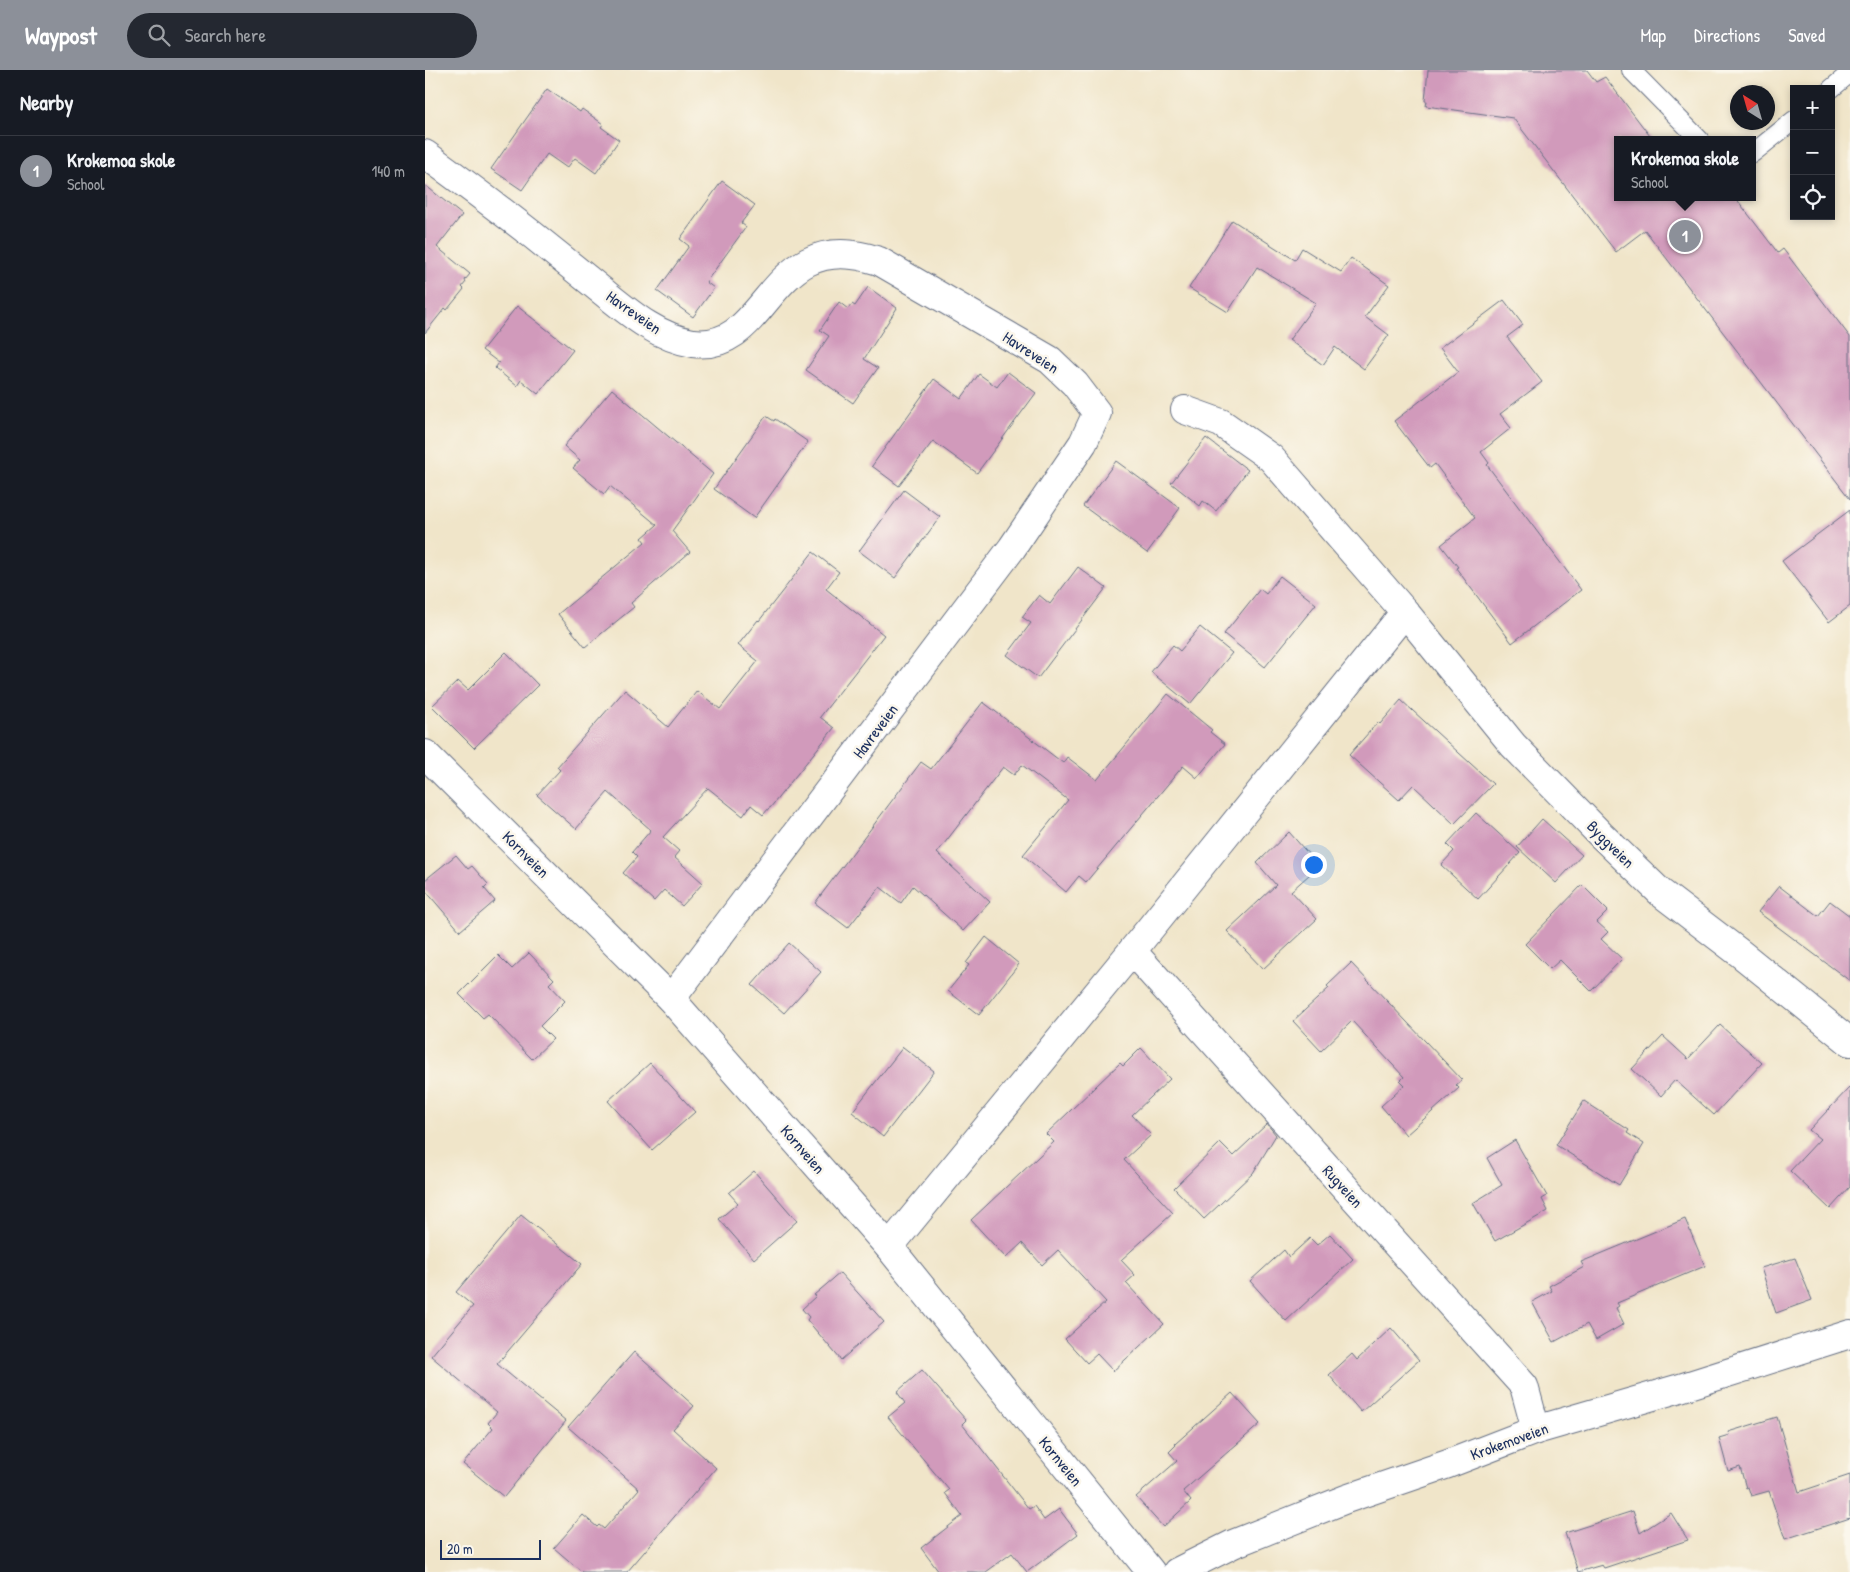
<!DOCTYPE html>
<html lang="en">
<head>
<meta charset="utf-8">
<style>
	:root { --surface:#171b24; --page:#242831; --text:#f1f3f6; --muted:#9ea1a6; --line:#363941; --accent:#8c9099 }
	body { margin:0; font-family:"Patrick Hand",sans-serif; background:var(--page); color:var(--text) }
	.controls { position:absolute; right:15px; top:15px; display:grid; overflow:hidden; border-radius:0px; box-shadow:0 2px 8px #0003 }
	.controls button { width:45px; height:45px; display:grid; place-items:center; padding:0; border:0; border-bottom:1px solid var(--line); background:var(--surface); color:var(--text); font:25px sans-serif }
	.compass { position:absolute; left:1305px; top:15px; width:45px; height:45px; border-radius:50%; background:var(--surface); box-shadow:0 2px 8px #0003; rotate:323deg }
	.scale { position:absolute; left:15px; bottom:12px; width:101px; box-sizing:border-box; padding-left:5px; border:2px solid #1b2f5e; border-top:0; font-size:14px; line-height:18px; white-space:nowrap; color:#1b2f5e; -webkit-text-stroke:4px #fbf7ec; paint-order:stroke }
	.you { position:absolute; left:888px; top:794px; width:18px; height:18px; margin:-12px; border:4px solid #fff; border-radius:50%; background:#1a73e8; box-shadow:0 0 0 8px #1a73e833 }
	.badge { display:grid; place-items:center; width:32px; height:32px; border-radius:50%; background:var(--accent); color:#fff; font-size:16px; font-weight:700 }
	.pin { position:absolute; translate:-50% -50%; border:2px solid #fff; box-shadow:0 1px 5px #0006 }
	.popup { position:absolute; left:1189px; top:66px; width:142px; height:65px; box-sizing:border-box; display:grid; place-content:center; border-radius:0px; background:var(--surface); filter:drop-shadow(0 1px 4px #0005); font-size:16px; white-space:nowrap; color:var(--muted) }
	.popup b { font-size:19px; color:var(--text) }
	.popup::after { content:''; position:absolute; left:50%; top:100%; margin-left:-10px; border:10px solid transparent; border-top-color:var(--surface) }
	.list { margin:0; padding:0; list-style:none }
	h2 { display:flex; justify-content:space-between; align-items:center; height:65px; margin:0; padding:0 20px; font-size:21px }
	h2 small { font-size:16px; font-weight:400; color:var(--muted) }
	.list li { display:grid; grid-template-columns:32px 1fr auto; gap:15px; align-items:center; box-sizing:border-box; height:70px; padding:0 20px; border-top:1px solid var(--line) }
	.list b { display:block; font-size:19px; white-space:nowrap }
	.list p { margin:0; font-size:16px; white-space:nowrap; color:var(--muted) }
	.list em { font-size:16px; font-style:normal; color:var(--muted) }
	.icon { flex:none; width:28px; height:28px; fill:none; stroke:currentColor; stroke-width:2; stroke-linecap:round; stroke-linejoin:round }
	.map { position:relative; flex:none; width:1425px; height:1502px; overflow:hidden }
	header { display:flex; align-items:center; gap:30px; box-sizing:border-box; height:70px; padding:0 25px; background:var(--accent); color:#fff }
	header strong { font-size:24px }
	nav { display:flex; gap:28px; margin-inline-start:auto; font-size:18px }
	.search { width:350px; height:45px; background:var(--page); display:flex; align-items:center; gap:12px; box-sizing:border-box; padding:0 18px; border-radius:28px; color:var(--muted); font-size:19px }
	main { display:flex }
	aside { flex:1; background:var(--surface) }
	.map>svg:first-child { display:block }
	.building { fill:#d19abb }
	.lines { fill:none; stroke-linecap:round; stroke-linejoin:round }
	.lane-casing { stroke:#666f83; stroke-width:20 }
	.street-casing { stroke:#666f83; stroke-width:30 }
	.secondary-casing { stroke:#666f83; stroke-width:30 }
	.lane { stroke:#fff; stroke-width:18 }
	.street { stroke:#fff; stroke-width:28 }
	.secondary { stroke:#fff; stroke-width:28 }
	.labels { text-anchor:middle; dominant-baseline:central; stroke-width:5; stroke-linejoin:round; paint-order:stroke }
	.street-label { font-size:16px; fill:#1b2f5e; stroke:#fbf7ec }
</style>
</head>
<body>
<header>
<strong>Waypost</strong>
<div class="search"><svg class="icon" aria-label="search" viewBox="0 0 24 24"><circle cx="10" cy="10" r="6"/><path d="M15 15l6 6"/></svg>Search here</div>
<nav><a>Map</a><a>Directions</a><a>Saved</a></nav>
</header>
<main>
<aside>
<h2>Nearby<small></small></h2>
<ul class="list">
<li><span class="badge">1</span><div><b>Krokemoa skole</b><p>School</p></div><em>140 m</em></li>
</ul>
</aside>
<div class="map">
<svg width="1425" height="1502" viewBox="0 0 1425 1502">
	<rect width="100%" height="100%" fill="#fbf7ec"/>
	<filter id="ink" filterUnits="userSpaceOnUse"><feTurbulence type="fractalNoise" baseFrequency=".02" numOctaves="2"/><feDisplacementMap in="SourceGraphic" scale="10" xChannelSelector="R" yChannelSelector="G"/><feConvolveMatrix kernelMatrix="1 2 1 2 8 2 1 2 1" color-interpolation-filters="sRGB"/></filter>
	<filter id="wash" filterUnits="userSpaceOnUse"><feTurbulence type="fractalNoise" baseFrequency=".0096" numOctaves="4" result="noise"/><feDisplacementMap in="SourceGraphic" scale="20" xChannelSelector="R" yChannelSelector="G"/><feGaussianBlur stdDeviation="1.12" result="paint"/><feColorMatrix in="noise" values="0 0 0 0 0 0 0 0 0 0 0 0 0 0 0 0 0 1.4 0 .05"/><feComposite in="paint" operator="in"/></filter>
	<g filter="url(#wash)">
		<rect width="100%" height="100%" fill="#f0e5c9"/>
		<g id="blocks">
			<g class="building">
				<path d="M 1003,0 L 1162,0 L 1171,12 L 1180,7 L 1228,70 L 1192,70 L 1192,127 L 1310,127 L 1353,183 L 1358,179 L 1425,267 L 1425,429 L 1220,160 L 1191,182 L 1088,48 L 1001,36 L 1002,31 L 1000,31 Z"/>
				<path d="M 122,19 L 155,42 L 157,39 L 178,54 L 176,57 L 194,70 L 171,103 L 150,88 L 142,98 L 122,84 L 97,120 L 66,99 Z"/>
				<path d="M 297,111 L 330,135 L 316,153 L 321,157 L 281,212 L 289,218 L 268,247 L 232,221 L 264,176 L 255,169 Z"/>
				<path d="M 0,115 L 37,145 L 12,177 L 45,204 L 40,210 L 41,212 L 37,217 L 39,219 L 22,240 L 20,238 L 0,263 Z"/>
				<path d="M 807,150 L 870,190 L 877,178 L 916,202 L 926,188 L 964,215 L 940,247 L 964,265 L 939,299 L 910,277 L 898,295 L 864,270 L 891,233 L 832,197 L 803,242 L 764,218 Z"/>
				<path d="M 443,217 L 472,238 L 439,289 L 453,298 L 428,333 L 381,300 L 404,266 L 395,260 L 414,232 L 423,239 L 427,234 L 430,236 Z"/>
				<path d="M 1079,230 L 1098,255 L 1082,267 L 1117,312 L 1075,344 L 1086,358 L 1056,382 L 1064,393 L 1062,395 L 1156,520 L 1087,573 L 1031,498 L 1033,497 L 1016,475 L 1050,448 L 1010,394 L 1005,398 L 969,351 L 1033,302 L 1015,278 Z"/>
				<path d="M 92,236 L 148,280 L 113,324 L 96,310 L 92,316 L 70,298 L 74,293 L 57,280 Z"/>
				<path d="M 583,302 L 611,323 L 552,403 L 508,371 L 474,416 L 447,396 L 509,309 L 536,329 L 554,304 L 572,317 Z"/>
				<path d="M 187,319 L 288,404 L 247,461 L 265,482 L 206,533 L 209,537 L 160,577 L 133,544 L 220,472 L 217,468 L 232,455 L 185,416 L 179,424 L 148,398 L 155,390 L 139,376 Z"/>
				<path d="M 341,346 L 349,351 L 350,349 L 383,372 L 329,448 L 289,419 Z"/>
				<path d="M 781,368 L 823,400 L 791,441 L 778,431 L 775,436 L 746,413 Z"/>
				<path d="M 691,391 L 755,438 L 722,483 L 658,436 Z"/>
				<path d="M 479,420 L 515,447 L 470,508 L 434,481 Z"/>
				<path d="M 1425,440 L 1425,536 L 1404,552 L 1357,491 Z"/>
				<path d="M 388,482 L 414,502 L 401,519 L 459,565 L 395,647 L 409,658 L 345,738 L 344,738 L 338,745 L 326,735 L 318,746 L 283,718 L 238,767 L 254,781 L 249,787 L 278,813 L 257,836 L 239,820 L 229,831 L 198,803 L 212,787 L 207,782 L 226,760 L 183,722 L 151,759 L 112,725 L 135,700 L 132,697 L 200,620 L 243,657 L 272,621 L 295,639 L 333,591 L 313,575 L 333,550 L 334,551 Z"/>
				<path d="M 653,497 L 681,518 L 613,608 L 582,585 L 606,553 L 597,547 L 614,525 L 625,534 Z"/>
				<path d="M 855,506 L 891,534 L 840,597 L 799,564 L 835,519 L 841,524 Z"/>
				<path d="M 775,557 L 807,583 L 765,634 L 726,602 L 748,575 L 755,581 Z"/>
				<path d="M 81,582 L 113,615 L 49,678 L 7,636 L 33,611 L 43,620 Z"/>
				<path d="M 743,624 L 787,660 L 785,662 L 800,674 L 772,708 L 758,696 L 661,812 L 654,806 L 641,822 L 598,785 L 643,730 L 597,695 L 589,705 L 578,697 L 512,783 L 565,832 L 538,861 L 488,816 L 476,833 L 455,817 L 423,858 L 390,833 L 496,692 L 506,699 L 558,632 L 638,693 L 642,687 L 672,710 Z"/>
				<path d="M 976,630 L 1068,714 L 1029,754 L 988,715 L 974,730 L 924,685 L 953,652 L 955,654 Z"/>
				<path d="M 1051,743 L 1095,783 L 1053,829 L 1016,795 L 1029,781 L 1022,774 Z"/>
				<path d="M 1117,749 L 1157,785 L 1131,813 L 1092,777 Z"/>
				<path d="M 864,762 L 894,796 L 866,821 L 892,849 L 838,899 L 802,861 L 851,815 L 832,793 Z"/>
				<path d="M 31,785 L 43,799 L 47,796 L 63,814 L 59,818 L 70,831 L 35,861 L 0,820 L 0,810 Z"/>
				<path d="M 1157,815 L 1183,841 L 1172,852 L 1183,862 L 1176,869 L 1197,889 L 1166,921 L 1135,890 L 1125,899 L 1100,874 Z"/>
				<path d="M 1354,816 L 1393,846 L 1405,831 L 1425,846 L 1425,911 L 1333,842 Z"/>
				<path d="M 561,867 L 594,894 L 554,945 L 523,921 L 544,895 L 541,893 Z"/>
				<path d="M 364,873 L 396,902 L 359,943 L 327,915 Z"/>
				<path d="M 104,883 L 129,909 L 124,914 L 140,931 L 115,956 L 128,969 L 107,989 L 63,944 L 58,948 L 34,924 L 73,885 L 87,899 Z"/>
				<path d="M 926,893 L 1037,1010 L 1031,1015 L 1034,1018 L 981,1065 L 956,1036 L 979,1015 L 975,1011 L 979,1007 L 927,951 L 896,981 L 868,951 L 904,918 L 902,916 Z"/>
				<path d="M 1295,955 L 1337,993 L 1289,1045 L 1250,1010 L 1236,1026 L 1207,999 L 1238,966 L 1263,989 Z"/>
				<path d="M 478,977 L 509,1001 L 458,1067 L 427,1042 Z"/>
				<path d="M 716,978 L 745,1009 L 707,1045 L 726,1065 L 699,1090 L 748,1143 L 696,1190 L 710,1205 L 701,1213 L 739,1254 L 688,1301 L 672,1284 L 662,1293 L 640,1269 L 681,1232 L 633,1180 L 617,1195 L 597,1173 L 581,1188 L 546,1150 L 629,1072 L 621,1064 L 695,993 L 698,996 Z"/>
				<path d="M 225,993 L 270,1042 L 227,1080 L 183,1031 Z"/>
				<path d="M 1425,1017 L 1425,1117 L 1405,1139 L 1365,1101 L 1395,1069 L 1384,1060 Z"/>
				<path d="M 1159,1031 L 1204,1060 L 1202,1063 L 1219,1074 L 1194,1115 L 1131,1075 Z"/>
				<path d="M 842,1054 L 851,1065 L 828,1103 L 779,1149 L 749,1118 L 795,1073 L 808,1086 Z"/>
				<path d="M 1090,1070 L 1122,1126 L 1117,1129 L 1123,1141 L 1070,1171 L 1048,1133 L 1077,1115 L 1062,1088 Z"/>
				<path d="M 329,1101 L 372,1151 L 329,1189 L 294,1149 L 313,1133 L 304,1123 Z"/>
				<path d="M 96,1145 L 157,1194 L 72,1294 L 141,1351 L 79,1427 L 38,1394 L 68,1358 L 63,1353 L 72,1342 L 6,1286 L 48,1236 L 31,1222 Z"/>
				<path d="M 1260,1149 L 1280,1196 L 1192,1233 L 1194,1236 L 1191,1238 L 1199,1254 L 1171,1270 L 1162,1254 L 1129,1272 L 1107,1232 L 1127,1221 L 1124,1216 L 1159,1197 L 1156,1192 Z"/>
				<path d="M 905,1164 L 928,1189 L 861,1251 L 825,1211 L 859,1180 L 864,1187 L 885,1168 L 892,1175 Z"/>
				<path d="M 1370,1188 L 1387,1230 L 1351,1243 L 1336,1198 Z"/>
				<path d="M 415,1203 L 459,1252 L 416,1290 L 382,1250 L 384,1247 L 377,1239 L 391,1226 L 389,1225 Z"/>
				<path d="M 966,1258 L 994,1290 L 936,1342 L 904,1305 L 927,1284 L 932,1290 Z"/>
				<path d="M 209,1282 L 269,1336 L 248,1359 L 291,1398 L 202,1502 L 157,1502 L 129,1478 L 158,1445 L 172,1457 L 174,1455 L 179,1459 L 214,1419 L 143,1357 Z"/>
				<path d="M 497,1300 L 541,1350 L 537,1354 L 604,1439 L 609,1436 L 619,1450 L 634,1439 L 653,1464 L 602,1502 L 587,1483 L 561,1502 L 514,1502 L 496,1478 L 537,1446 L 520,1423 L 524,1420 L 463,1347 L 480,1333 L 472,1322 Z"/>
				<path d="M 807,1323 L 835,1354 L 758,1421 L 766,1431 L 738,1457 L 711,1427 L 752,1391 L 744,1382 L 751,1375 L 750,1374 Z"/>
				<path d="M 1352,1347 L 1374,1422 L 1425,1405 L 1425,1448 L 1360,1469 L 1344,1421 L 1326,1426 L 1323,1417 L 1321,1418 L 1315,1397 L 1303,1401 L 1294,1368 L 1304,1365 L 1303,1362 Z"/>
				<path d="M 1208,1441 L 1215,1463 L 1246,1443 L 1263,1470 L 1179,1498 L 1177,1495 L 1153,1502 L 1140,1463 Z"/>
			</g>
		</g>
	</g>
	<g filter="url(#ink)">
		<use href="#blocks" fill-opacity="0" stroke="#666f83" stroke-width="1"/>
		<g class="lines">
			<g class="lane-casing">
				<g id="lane">
					<path d="M 1206,0 L 1275,70"/>
					<path d="M 1406,19 L 1425,3"/>
					<path d="M 1328,83 L 1369,50"/>
				</g>
			</g>
			<g class="street-casing">
				<g id="street">
					<path d="M 0,84 C 37,111 73,138 109,166 C 130,183 150,199 171,216 C 200,239 230,267 268,273 C 346,283 342,153 454,191 L 625,290 L 650,314 L 672,343 L 658,373 L 587,478 L 246,929"/>
					<path d="M 980,542 L 1088,675 L 1176,765 L 1236,823 L 1316,884 L 1425,972"/>
					<path d="M 0,684 L 246,929 L 464,1177 L 726,1502"/>
					<path d="M 707,881 L 1099,1316 L 1111,1360"/>
					<path d="M 464,1177 L 707,881 L 980,542 L 846,388 L 796,353 L 760,340"/>
				</g>
			</g>
			<g class="secondary-casing">
				<path id="secondary" d="M 752,1502 L 808,1474 L 921,1429 L 1023,1394 L 1111,1360 L 1252,1319 L 1425,1264"/>
			</g>
			<use href="#lane" class="lane"/>
			<use href="#street" class="street"/>
			<use href="#secondary" class="secondary"/>
		</g>
	</g>
	<g class="labels">
		<g class="street-label">
			<text transform="translate(209 242) rotate(35)">Havreveien</text>
			<text transform="translate(606 282) rotate(33)">Havreveien</text>
			<text transform="translate(450 661) rotate(-53)">Havreveien</text>
			<text transform="translate(1186 774) rotate(45)">Byggveien</text>
			<text transform="translate(101 784) rotate(45)">Kornveien</text>
			<text transform="translate(378 1079) rotate(49)">Kornveien</text>
			<text transform="translate(918 1116) rotate(48)">Rugveien</text>
			<text transform="translate(1084 1371) rotate(-20)">Krokemoveien</text>
			<text transform="translate(636 1391) rotate(51)">Kornveien</text>
		</g>
	</g>
</svg>
<div class="controls">
<button>+</button>
<button>−</button>
<button><svg class="icon" aria-label="locate" viewBox="0 0 24 24"><circle cx="12" cy="12" r="6"/><path d="M12 2v4M12 18v4M2 12h4M18 12h4"/></svg></button>
</div>
<svg class="compass" viewBox="-18 -18 36 36"><path d="M0-13l5 13h-10z" fill="#e53935"/><path d="M0 13l5-13h-10z" fill="#9ea1a6"/></svg>
<div class="scale">20 m</div>
<div class="you"></div>
<div class="pin badge" style="left:1260px;top:166px">1</div>
<div class="popup"><b>Krokemoa skole</b>School</div>
</div>
</main>
</body>
</html>
